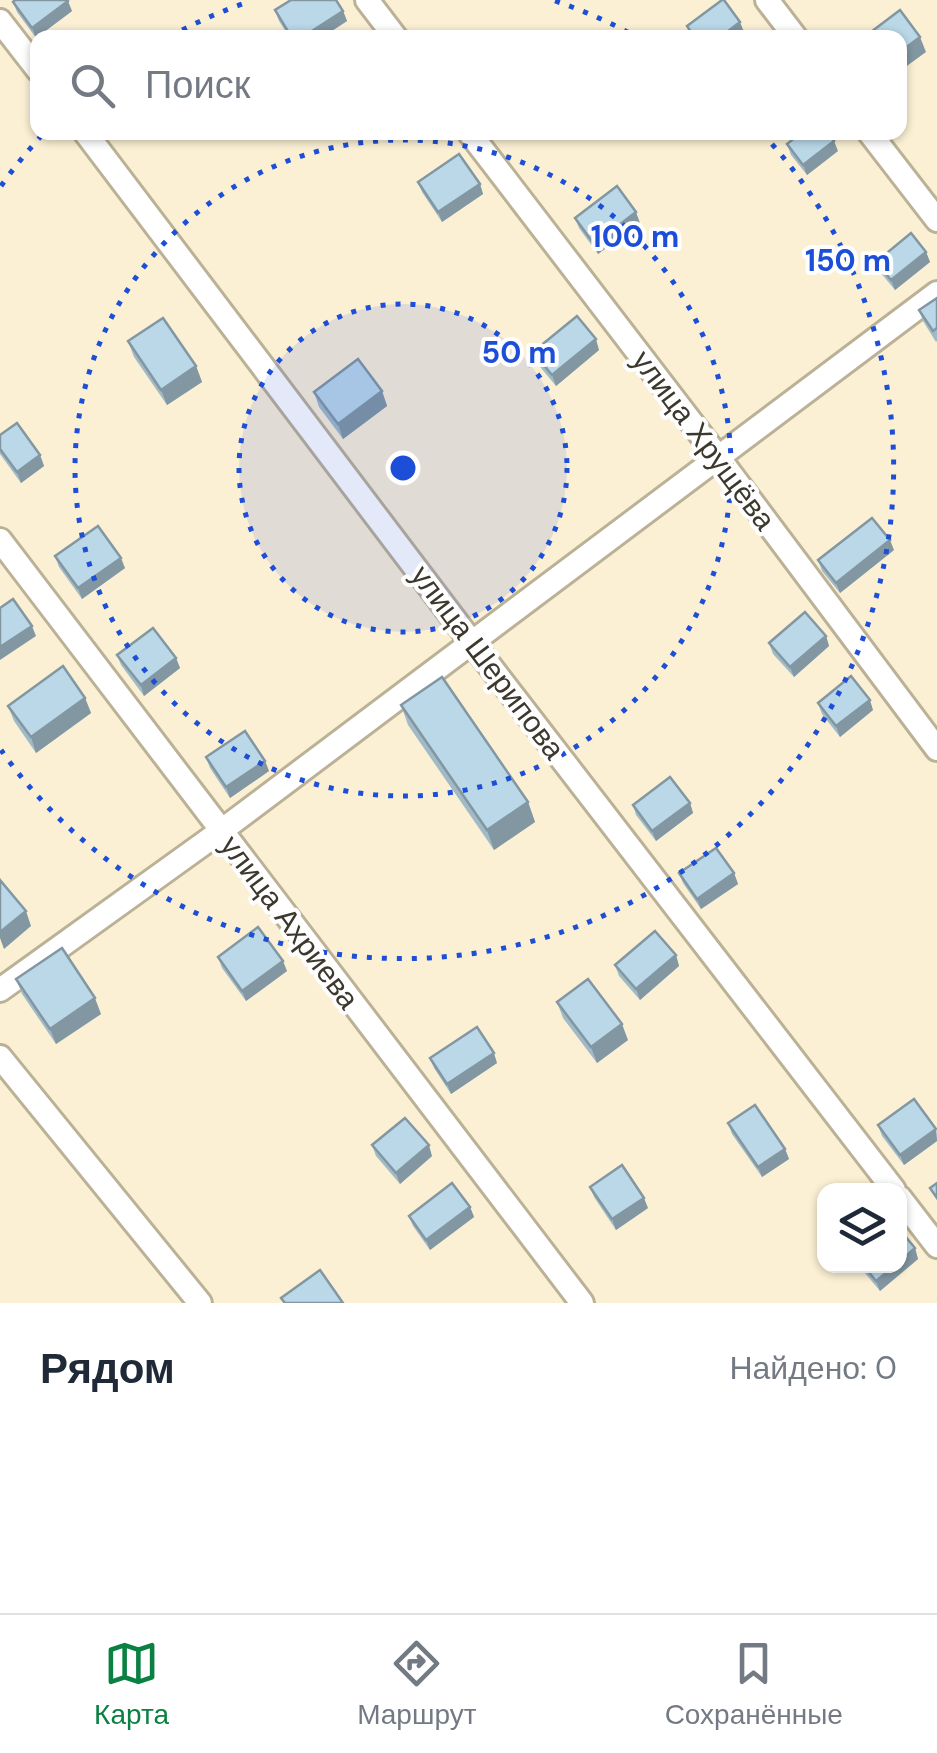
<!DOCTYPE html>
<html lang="ru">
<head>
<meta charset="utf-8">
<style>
	:root { --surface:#fff; --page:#f6f6f7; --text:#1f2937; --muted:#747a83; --line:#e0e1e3; --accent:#0b8043 }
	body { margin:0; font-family:"DM Sans",sans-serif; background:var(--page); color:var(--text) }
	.controls { position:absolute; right:30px; bottom:30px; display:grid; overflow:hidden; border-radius:20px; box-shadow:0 2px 8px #0004 }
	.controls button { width:90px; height:90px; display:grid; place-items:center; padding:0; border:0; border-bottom:2px solid var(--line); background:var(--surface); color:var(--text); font:50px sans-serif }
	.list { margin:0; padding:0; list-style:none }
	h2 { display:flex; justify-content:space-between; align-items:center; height:130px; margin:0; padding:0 40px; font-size:42px }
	h2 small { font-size:32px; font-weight:400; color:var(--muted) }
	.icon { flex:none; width:55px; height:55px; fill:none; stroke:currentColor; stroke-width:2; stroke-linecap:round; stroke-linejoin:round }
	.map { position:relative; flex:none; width:937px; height:1303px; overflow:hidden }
	.search { position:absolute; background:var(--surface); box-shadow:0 2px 8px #0004; left:30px; right:30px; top:30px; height:110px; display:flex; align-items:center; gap:25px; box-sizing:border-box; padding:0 35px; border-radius:20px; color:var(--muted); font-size:38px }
	.sheet { height:310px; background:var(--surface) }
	nav { display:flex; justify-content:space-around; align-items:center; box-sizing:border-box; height:140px; border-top:2px solid var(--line); background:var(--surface); font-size:28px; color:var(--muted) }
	nav a { display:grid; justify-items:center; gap:5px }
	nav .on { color:var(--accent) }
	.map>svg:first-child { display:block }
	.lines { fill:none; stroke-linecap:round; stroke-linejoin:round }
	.minor-casing { stroke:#bbb196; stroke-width:28 }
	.minor { stroke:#fff; stroke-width:22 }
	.wall { fill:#a0bac7 }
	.shaded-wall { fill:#8297a2 }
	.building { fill:#bad8e7; stroke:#8297a2; stroke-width:2.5 }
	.ring { fill:none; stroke:#1d4ed8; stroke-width:5; stroke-dasharray:5 10 }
	.labels { text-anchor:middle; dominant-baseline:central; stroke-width:8; stroke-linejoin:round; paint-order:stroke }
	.street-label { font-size:30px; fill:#3c382d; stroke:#fefefe }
	.centre { fill:#1d4ed8; stroke:#fefefe; stroke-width:5 }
	.ring-label { font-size:30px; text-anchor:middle; font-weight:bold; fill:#1d4ed8; stroke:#fefefe; stroke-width:8; stroke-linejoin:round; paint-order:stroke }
</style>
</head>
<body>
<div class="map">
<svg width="937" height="1303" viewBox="0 0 937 1303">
	<rect width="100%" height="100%" fill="#fbf0d4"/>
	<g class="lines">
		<g class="minor-casing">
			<g id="minor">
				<path d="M 367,0 L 396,38"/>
				<path d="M 767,0 L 796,38"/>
				<path d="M 0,21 L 38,70"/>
				<path d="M 85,132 L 473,644 L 894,1190"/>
				<path d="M 469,132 L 718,457 L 937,749"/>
				<path d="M 869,132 L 937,220"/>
				<path d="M 0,540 L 582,1303"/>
				<path d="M 0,990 L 221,831 L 937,293"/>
				<path d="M 0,1057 L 200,1303"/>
				<path d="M 900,1198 L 937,1246"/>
			</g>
		</g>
		<use href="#minor" class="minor"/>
	</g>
	<g class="wall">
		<path d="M 13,2 L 72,11 L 36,38 L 17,12 Z"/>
		<path d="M 275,10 L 343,11 L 347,21 L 321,38 L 290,38 L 279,21 Z"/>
		<path d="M 787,144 L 838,151 L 807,175 L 791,155 Z"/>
		<path d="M 418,182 L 480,184 L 483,194 L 442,222 L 422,192 Z"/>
		<path d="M 575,218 L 640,223 L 598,254 L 579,228 Z"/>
		<path d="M 926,252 L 930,262 L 895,290 L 880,272 L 876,262 Z"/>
		<path d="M 937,298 L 937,341 L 936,342 L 923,321 L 919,310 Z"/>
		<path d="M 128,341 L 196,366 L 202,382 L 167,405 L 134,357 Z"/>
		<path d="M 599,350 L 556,386 L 536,362 L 533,352 Z"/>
		<path d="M 382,391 L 387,406 L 343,439 L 319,407 L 314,392 Z"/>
		<path d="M 0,435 L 40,455 L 44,466 L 21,483 L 0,454 Z"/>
		<path d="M 894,550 L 840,593 L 822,571 L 818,560 Z"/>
		<path d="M 55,556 L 125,568 L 82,599 L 59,567 Z"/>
		<path d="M 826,636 L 829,646 L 794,677 L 773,654 L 769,643 Z"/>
		<path d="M 117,655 L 176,658 L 180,668 L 144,696 L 121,665 Z"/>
		<path d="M 85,698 L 91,713 L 36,753 L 14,721 L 8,706 Z"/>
		<path d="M 818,703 L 873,710 L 840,737 L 822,714 Z"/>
		<path d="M 401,705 L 528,802 L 535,822 L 494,850 L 408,725 Z"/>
		<path d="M 206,757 L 265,761 L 269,771 L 230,798 L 210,768 Z"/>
		<path d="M 690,803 L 693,813 L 656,841 L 636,815 L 633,805 Z"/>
		<path d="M 679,873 L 734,873 L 738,884 L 701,909 L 683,883 Z"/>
		<path d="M 676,955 L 679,966 L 640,1000 L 619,976 L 615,965 Z"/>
		<path d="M 218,957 L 287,971 L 246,1001 L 222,968 Z"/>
		<path d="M 16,979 L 101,1014 L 56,1044 L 22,994 Z"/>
		<path d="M 557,1002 L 628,1040 L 597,1063 L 563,1018 Z"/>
		<path d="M 430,1058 L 497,1063 L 451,1094 L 434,1068 Z"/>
		<path d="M 728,1123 L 785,1149 L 789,1159 L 762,1177 L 732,1134 Z"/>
		<path d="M 878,1125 L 936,1129 L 937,1141 L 904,1165 L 882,1136 Z"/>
		<path d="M 372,1145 L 432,1156 L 400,1184 L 376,1156 Z"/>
		<path d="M 590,1187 L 648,1208 L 616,1230 L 594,1197 Z"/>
		<path d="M 470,1207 L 474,1217 L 430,1250 L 413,1226 L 409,1216 Z"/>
		<path d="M 915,1248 L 918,1259 L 880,1291 L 859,1266 L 900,1266 Z"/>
	</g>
	<g class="shaded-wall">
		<path d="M 68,1 L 72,11 L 36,38 L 32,28 Z"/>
		<path d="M 343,11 L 347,21 L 321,38 L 301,38 Z"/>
		<path d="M 740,22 L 744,32 L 737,38 L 719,38 Z"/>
		<path d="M 920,37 L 926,52 L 900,71 L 900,52 Z"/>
		<path d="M 834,141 L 838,151 L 807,175 L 803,165 Z"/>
		<path d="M 480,184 L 483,194 L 442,222 L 438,212 Z"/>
		<path d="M 636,212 L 640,223 L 598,254 L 594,244 Z"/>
		<path d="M 926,252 L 930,262 L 895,290 L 891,280 Z"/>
		<path d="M 596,339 L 599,350 L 556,386 L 552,375 Z"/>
		<path d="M 196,366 L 202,382 L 167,405 L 161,390 Z"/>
		<path d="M 382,391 L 387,406 L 343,439 L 338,424 Z"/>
		<path d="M 40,455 L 44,466 L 21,483 L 17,472 Z"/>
		<path d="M 890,540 L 894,550 L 840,593 L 836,583 Z"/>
		<path d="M 121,558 L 125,568 L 82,599 L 78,588 Z"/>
		<path d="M 32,626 L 36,636 L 0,660 L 0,647 Z"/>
		<path d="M 826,636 L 829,646 L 794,677 L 790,667 Z"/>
		<path d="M 176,658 L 180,668 L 144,696 L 141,685 Z"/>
		<path d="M 85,698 L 91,713 L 36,753 L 31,737 Z"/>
		<path d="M 870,700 L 873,710 L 840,737 L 836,726 Z"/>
		<path d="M 265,761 L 269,771 L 230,798 L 226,787 Z"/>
		<path d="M 528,802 L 535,822 L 494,850 L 487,830 Z"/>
		<path d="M 690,803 L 693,813 L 656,841 L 652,831 Z"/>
		<path d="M 734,873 L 738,884 L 701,909 L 697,899 Z"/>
		<path d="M 26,911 L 31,926 L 4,949 L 0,938 L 0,932 Z"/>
		<path d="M 676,955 L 679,966 L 640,1000 L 636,989 Z"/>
		<path d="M 283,961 L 287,971 L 246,1001 L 242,991 Z"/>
		<path d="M 95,998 L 101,1014 L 56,1044 L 50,1029 Z"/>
		<path d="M 622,1024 L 628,1040 L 597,1063 L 591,1047 Z"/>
		<path d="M 494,1053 L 497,1063 L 451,1094 L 447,1084 Z"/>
		<path d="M 936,1129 L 937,1141 L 904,1165 L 900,1155 Z"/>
		<path d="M 429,1145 L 432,1156 L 400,1184 L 396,1173 Z"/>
		<path d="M 785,1149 L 789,1159 L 762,1177 L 758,1167 Z"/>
		<path d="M 644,1198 L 648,1208 L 616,1230 L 612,1219 Z"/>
		<path d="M 470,1207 L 474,1217 L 430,1250 L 426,1240 Z"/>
		<path d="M 915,1248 L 918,1259 L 880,1291 L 876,1281 L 894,1266 L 900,1266 L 900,1261 Z"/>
	</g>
	<g class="building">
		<path d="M 15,0 L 68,0 L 68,1 L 32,28 L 13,2 Z"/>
		<path d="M 291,0 L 336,0 L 343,11 L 301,38 L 292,38 L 275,10 Z"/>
		<path d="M 722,0 L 724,0 L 740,22 L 719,38 L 695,38 L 687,26 Z"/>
		<path d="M 900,10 L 920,37 L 900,52 L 900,38 L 863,38 Z"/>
		<path d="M 802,132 L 828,132 L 834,141 L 803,165 L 787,144 Z"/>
		<path d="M 459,154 L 480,184 L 438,212 L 418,182 Z"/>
		<path d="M 617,186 L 636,212 L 594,244 L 575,218 Z"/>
		<path d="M 911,233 L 926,252 L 891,280 L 876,262 Z"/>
		<path d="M 937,298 L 937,328 L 933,331 L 919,310 Z"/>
		<path d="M 577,316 L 596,339 L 552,375 L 533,352 Z"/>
		<path d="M 163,318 L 196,366 L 161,390 L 128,341 Z"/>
		<path d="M 358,359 L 382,391 L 338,424 L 314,392 Z"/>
		<path d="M 17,423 L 40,455 L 17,472 L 0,449 L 0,435 Z"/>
		<path d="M 872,518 L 890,540 L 836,583 L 818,560 Z"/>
		<path d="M 98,526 L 121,558 L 78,588 L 55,556 Z"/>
		<path d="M 13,599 L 32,626 L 0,647 L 0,608 Z"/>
		<path d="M 805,612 L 826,636 L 790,667 L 769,643 Z"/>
		<path d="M 153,628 L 176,658 L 141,685 L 117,655 Z"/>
		<path d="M 63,666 L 85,698 L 31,737 L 8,706 Z"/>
		<path d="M 851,676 L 870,700 L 836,726 L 818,703 Z"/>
		<path d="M 442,677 L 528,802 L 487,830 L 401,705 Z"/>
		<path d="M 245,731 L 265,761 L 226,787 L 206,757 Z"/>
		<path d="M 670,777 L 690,803 L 652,831 L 633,805 Z"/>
		<path d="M 716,848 L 734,873 L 697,899 L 679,873 Z"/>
		<path d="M 0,880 L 26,911 L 0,932 Z"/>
		<path d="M 258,927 L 283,961 L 242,991 L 218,957 Z"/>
		<path d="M 655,931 L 676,955 L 636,989 L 615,965 Z"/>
		<path d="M 62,948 L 95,998 L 50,1029 L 16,979 Z"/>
		<path d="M 588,979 L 622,1024 L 591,1047 L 557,1002 Z"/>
		<path d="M 477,1027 L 494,1053 L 447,1084 L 430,1058 Z"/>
		<path d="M 914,1099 L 936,1129 L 900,1155 L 878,1125 Z"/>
		<path d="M 755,1105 L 785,1149 L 758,1167 L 728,1123 Z"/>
		<path d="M 405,1118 L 429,1145 L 396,1173 L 372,1145 Z"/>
		<path d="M 622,1165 L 644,1198 L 612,1219 L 590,1187 Z"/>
		<path d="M 452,1183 L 470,1207 L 426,1240 L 409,1216 Z"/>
		<path d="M 937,1183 L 937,1198 L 930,1188 Z"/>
		<path d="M 900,1230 L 915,1248 L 900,1261 Z"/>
		<path d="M 864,1266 L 894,1266 L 876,1281 Z"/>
		<path d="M 320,1270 L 343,1303 L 285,1303 L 281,1298 Z"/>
	</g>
	<circle cx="403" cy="468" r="164" fill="#1d4ed8" fill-opacity=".12"/>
	<g class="ring">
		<circle cx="403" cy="468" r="164"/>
		<circle cx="403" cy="468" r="328"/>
		<path d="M1 186A491 491 0 0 1 44 133M169 37A491 491 0 0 1 251 1M555 1A491 491 0 0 1 637 37M762 133A491 491 0 1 1 1 750"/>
	</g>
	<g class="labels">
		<g class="street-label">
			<text transform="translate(704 440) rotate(53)">улица Хрущёва</text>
			<text transform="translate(488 662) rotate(53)">улица Шерипова</text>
			<text transform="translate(290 922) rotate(53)">улица Ахриева</text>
		</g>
	</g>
	<circle cx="403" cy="468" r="15" class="centre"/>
	<g class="ring-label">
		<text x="635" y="247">100 m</text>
		<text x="848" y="271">150 m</text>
		<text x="519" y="363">50 m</text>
	</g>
</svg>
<div class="controls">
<button><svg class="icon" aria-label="layers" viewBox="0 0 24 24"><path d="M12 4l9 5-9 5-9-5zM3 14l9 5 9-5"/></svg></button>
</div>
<div class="search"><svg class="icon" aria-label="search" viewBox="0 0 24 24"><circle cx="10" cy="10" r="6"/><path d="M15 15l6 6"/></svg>Поиск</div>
</div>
<section class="sheet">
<h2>Рядом<small>Найдено: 0</small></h2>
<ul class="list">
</ul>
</section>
<nav>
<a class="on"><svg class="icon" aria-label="map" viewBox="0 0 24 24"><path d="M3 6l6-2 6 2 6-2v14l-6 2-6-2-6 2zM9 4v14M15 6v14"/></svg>Карта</a>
<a><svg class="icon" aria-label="directions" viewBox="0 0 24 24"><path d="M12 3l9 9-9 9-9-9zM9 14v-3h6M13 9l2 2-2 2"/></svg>Маршрут</a>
<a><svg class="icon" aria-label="saved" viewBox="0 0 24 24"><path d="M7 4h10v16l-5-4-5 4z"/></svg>Сохранённые</a>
</nav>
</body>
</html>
